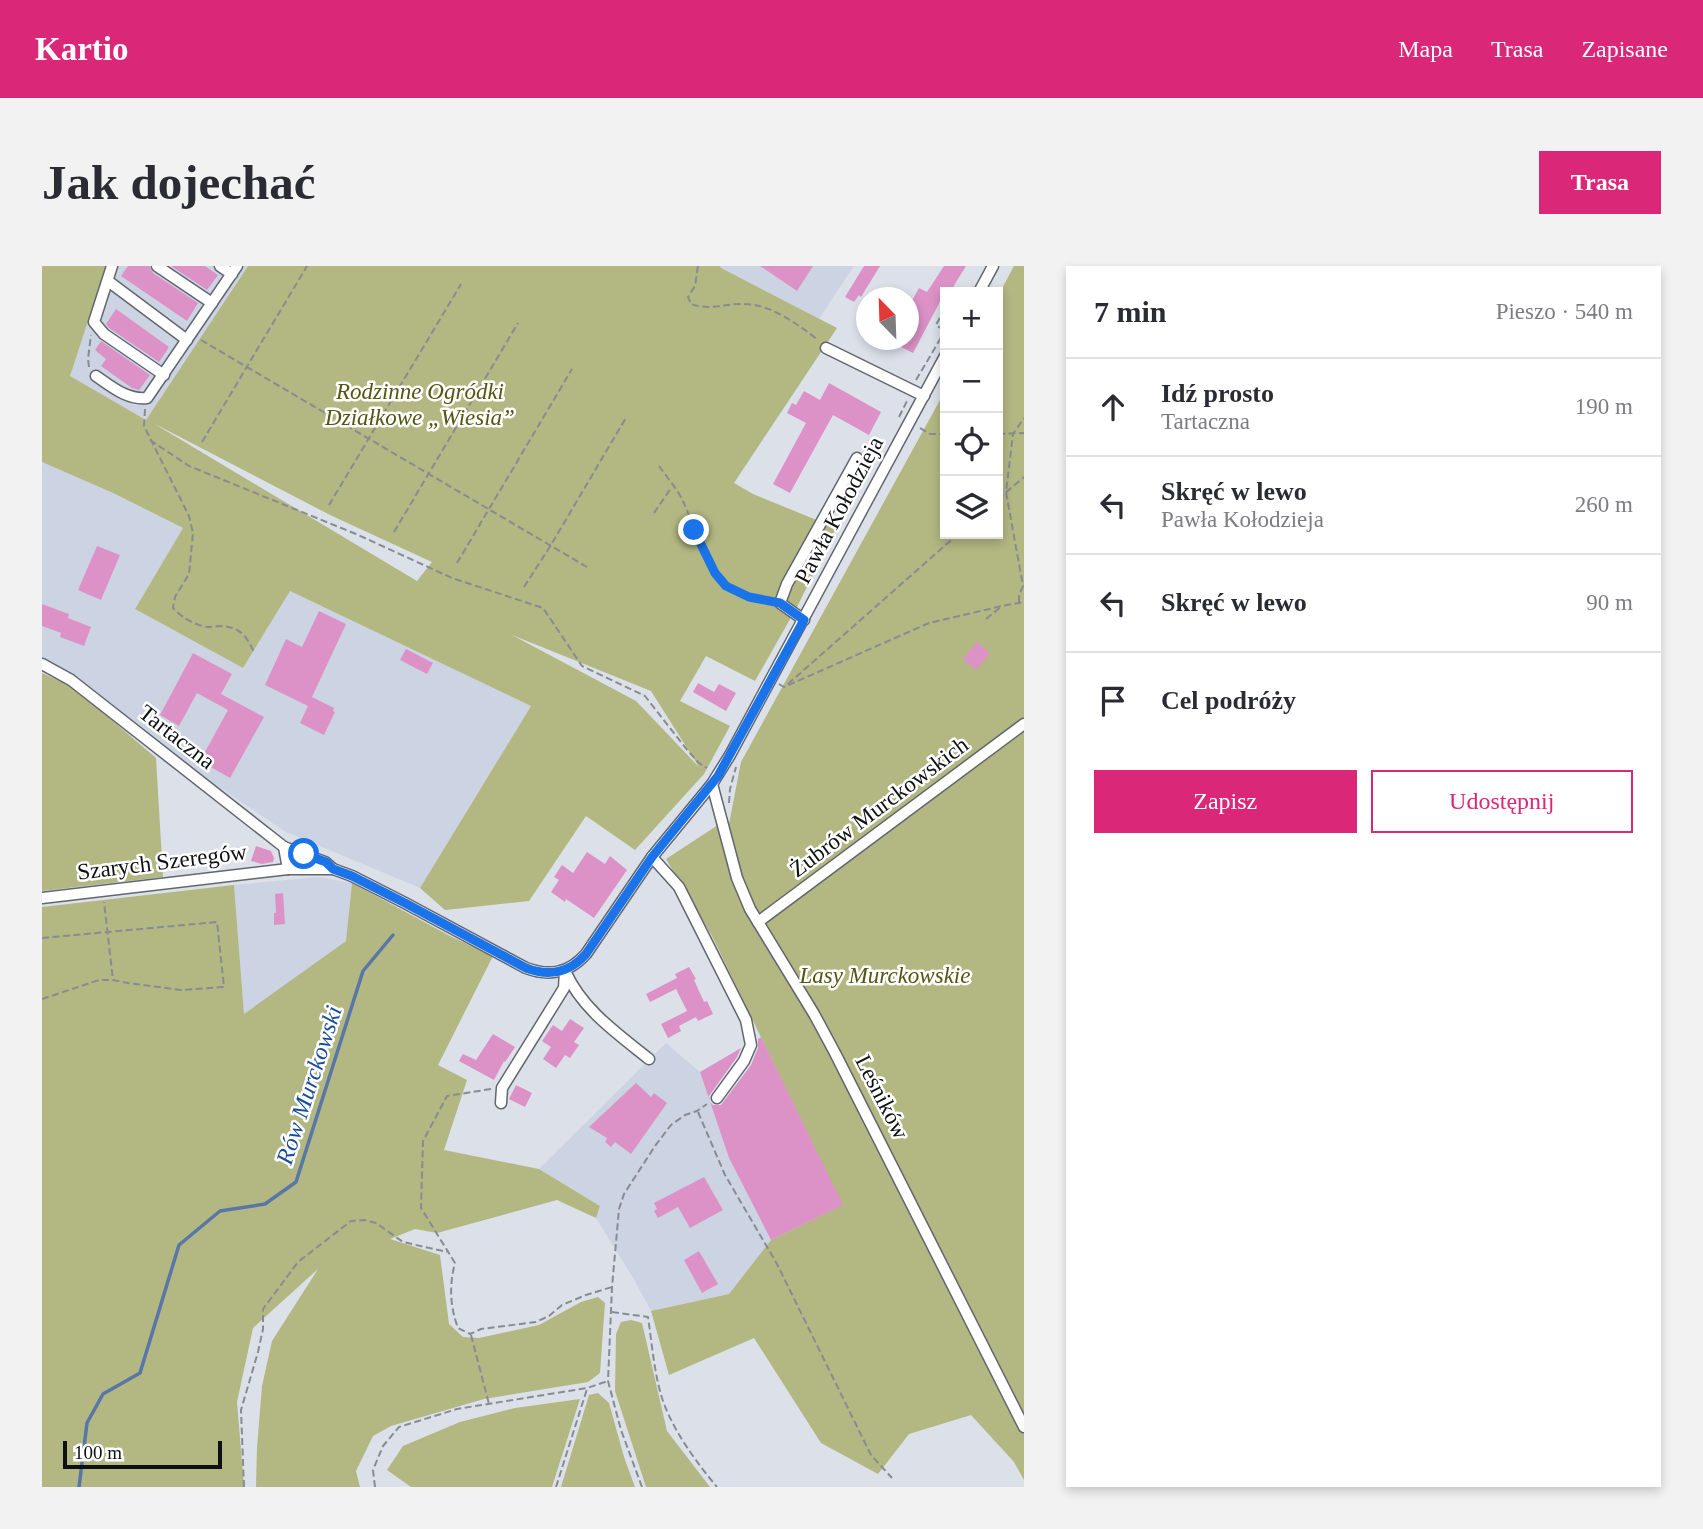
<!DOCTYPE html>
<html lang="pl">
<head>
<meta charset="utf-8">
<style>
	:root { --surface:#fff; --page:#f2f2f3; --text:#2b2b33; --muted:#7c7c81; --line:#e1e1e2; --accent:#db2777 }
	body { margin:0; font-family:"Times New Roman",serif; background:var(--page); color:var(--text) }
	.controls { position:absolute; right:21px; top:21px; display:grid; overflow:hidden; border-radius:0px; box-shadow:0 4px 10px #0003 }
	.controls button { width:63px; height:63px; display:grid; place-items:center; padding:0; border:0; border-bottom:2px solid var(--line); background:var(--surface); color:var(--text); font:35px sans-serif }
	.compass { position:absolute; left:814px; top:21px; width:63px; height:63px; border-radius:50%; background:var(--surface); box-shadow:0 4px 10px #0003; rotate:337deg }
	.scale { position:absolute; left:21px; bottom:18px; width:159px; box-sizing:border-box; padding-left:7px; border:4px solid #0e1012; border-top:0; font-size:19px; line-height:24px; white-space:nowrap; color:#0e1012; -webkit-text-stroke:5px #fff; paint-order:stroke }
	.stop { position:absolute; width:21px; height:21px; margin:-16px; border:5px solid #1a73e8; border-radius:50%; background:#fff }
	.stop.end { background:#1a73e8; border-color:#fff; box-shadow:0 2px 7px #0008 }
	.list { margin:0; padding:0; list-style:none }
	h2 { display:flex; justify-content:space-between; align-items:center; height:91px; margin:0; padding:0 28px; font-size:30px }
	h2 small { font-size:23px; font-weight:400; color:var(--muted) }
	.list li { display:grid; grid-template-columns:46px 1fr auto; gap:21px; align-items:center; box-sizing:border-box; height:98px; padding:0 28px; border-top:2px solid var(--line) }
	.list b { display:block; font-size:26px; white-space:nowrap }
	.list p { margin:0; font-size:23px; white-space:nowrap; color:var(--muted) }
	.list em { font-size:23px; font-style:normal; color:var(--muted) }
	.actions { display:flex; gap:14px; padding:21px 28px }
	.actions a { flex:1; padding:16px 0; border:2px solid var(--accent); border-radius:0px; text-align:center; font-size:24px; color:var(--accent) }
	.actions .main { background:var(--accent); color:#fff }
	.icon { flex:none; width:38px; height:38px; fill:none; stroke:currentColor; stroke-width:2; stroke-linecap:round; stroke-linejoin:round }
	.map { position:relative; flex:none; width:982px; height:1221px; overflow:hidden; border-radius:0px }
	header { display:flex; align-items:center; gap:42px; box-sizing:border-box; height:98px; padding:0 35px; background:var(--accent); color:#fff }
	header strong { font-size:33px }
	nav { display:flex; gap:38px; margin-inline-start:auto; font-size:24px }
	.intro { display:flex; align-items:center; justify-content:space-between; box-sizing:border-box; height:168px; padding:0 42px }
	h1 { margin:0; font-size:49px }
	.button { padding:18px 32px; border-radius:0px; background:var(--accent); color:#fff; font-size:24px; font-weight:700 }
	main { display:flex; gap:42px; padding:0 42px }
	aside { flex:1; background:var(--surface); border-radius:0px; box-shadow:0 4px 10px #0003 }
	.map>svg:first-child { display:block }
	.built { fill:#ccd4e3 }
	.green { fill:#b3b782; fill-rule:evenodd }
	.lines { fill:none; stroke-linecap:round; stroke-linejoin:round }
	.stream { stroke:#5877a8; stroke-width:3.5 }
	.building { fill:#dd92c7 }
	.minor-casing { stroke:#62666e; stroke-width:13 }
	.path { stroke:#888c92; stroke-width:2; stroke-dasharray:7 3.5; stroke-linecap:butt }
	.minor { stroke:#fff; stroke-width:10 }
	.route { stroke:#1a73e8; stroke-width:9 }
	.labels { text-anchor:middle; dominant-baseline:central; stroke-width:5; stroke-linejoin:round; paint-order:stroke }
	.park-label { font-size:23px; font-style:italic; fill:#535513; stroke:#fff }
	.street-label { font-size:23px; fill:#0e1012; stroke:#fff }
	.water-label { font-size:24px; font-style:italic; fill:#184d9e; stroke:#fff }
</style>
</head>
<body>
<header>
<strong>Kartio</strong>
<nav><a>Mapa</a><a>Trasa</a><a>Zapisane</a></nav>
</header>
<div class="intro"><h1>Jak dojechać</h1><a class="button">Trasa</a></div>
<main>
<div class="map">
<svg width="982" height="1221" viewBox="0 0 982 1221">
	<rect width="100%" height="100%" fill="#dce0e9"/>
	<g class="built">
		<path d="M 64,0 L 206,0 L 104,154 L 27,110 Z"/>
		<path d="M 678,0 L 812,0 L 777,53 L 679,2 Z"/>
		<path d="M 0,196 L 71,227 L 141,262 L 93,343 L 201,402 L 248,325 L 489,440 L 378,622 L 242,565 L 146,500 L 47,421 L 9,396 L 0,393 Z"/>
		<path d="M 276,611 L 310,617 L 304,675 L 202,749 L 192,619 Z"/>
		<path d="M 624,777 L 658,806 L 687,892 L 729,974 L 687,1028 L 609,1045 L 590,1010 L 554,952 L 558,940 L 497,903 Z"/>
	</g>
	<g class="green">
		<path d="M 0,0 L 64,0 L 28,110 L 104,154 L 206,0 L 678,0 L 679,2 L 795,62 L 692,217 L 711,228 L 794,262 L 756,339 L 713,415 L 664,390 L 638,435 L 688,460 L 662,508 L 593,584 L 544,550 L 487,635 L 403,644 L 378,622 L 489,440 L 248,325 L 201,402 L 93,343 L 141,262 L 71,227 L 0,196 ZM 111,157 L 288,249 L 390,296 L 375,315 ZM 470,369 L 609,425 L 657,501 L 594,435 Z"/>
		<path d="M 972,0 L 982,0 L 982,1214 L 972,1196 L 929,1149 L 867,1168 L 836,1208 L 779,1177 L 712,1072 L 627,1109 L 609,1045 L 687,1028 L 729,974 L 800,939 L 670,670 L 624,593 L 676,559 L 692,590 L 694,589 L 687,558 L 699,496 L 903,125 L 903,268 L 956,268 L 956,30 Z"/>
		<path d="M 0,407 L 31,421 L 114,492 L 121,611 L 0,625 Z"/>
		<path d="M 310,617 L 408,670 L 451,690 L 396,799 L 425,814 L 402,884 L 497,903 L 558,940 L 554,952 L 515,934 L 395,967 L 373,963 L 348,973 L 398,989 L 407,1058 L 421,1071 L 437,1072 L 497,1059 L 539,1036 L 556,1031 L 563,1037 L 558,1107 L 546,1116 L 442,1133 L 349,1160 L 331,1170 L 314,1205 L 318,1221 L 214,1221 L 215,1182 L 220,1120 L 230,1075 L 276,1003 L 211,1062 L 195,1136 L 202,1221 L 0,1221 L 0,641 L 192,619 L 202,748 L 304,675 Z"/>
		<path d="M 589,1054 L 600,1057 L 625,1165 L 668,1221 L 604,1221 L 573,1125 L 574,1068 L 579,1056 Z"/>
		<path d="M 556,1127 L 567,1137 L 582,1191 L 593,1221 L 519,1221 L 547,1129 Z"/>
		<path d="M 538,1133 L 510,1221 L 369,1221 L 345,1204 L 361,1180 L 418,1156 L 473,1142 Z"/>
	</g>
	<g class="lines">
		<path class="stream" d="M 37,1221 L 45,1157 L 61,1128 L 98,1107 L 137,979 L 178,945 L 223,938 L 254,916 L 321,705 L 351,669"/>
	</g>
	<g class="building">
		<path d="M 86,0 L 107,0 L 111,7 L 156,37 L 145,55 L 79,10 Z"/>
		<path d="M 129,0 L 163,0 L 176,9 L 165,24 Z"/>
		<path d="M 718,0 L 771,0 L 755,25 Z"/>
		<path d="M 822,0 L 838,0 L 819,31 L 817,29 L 812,36 L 803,31 Z"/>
		<path d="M 902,0 L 924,0 L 908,26 L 903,26 L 871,87 L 846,74 L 866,74 L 866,42 L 877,22 L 885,26 Z"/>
		<path d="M 74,43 L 127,81 L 117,96 L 67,62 L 64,58 Z"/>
		<path d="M 59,75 L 108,109 L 97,124 L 90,122 L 59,100 L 64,93 L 53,84 Z"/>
		<path d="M 787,117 L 839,146 L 827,169 L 791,149 L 748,227 L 731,218 L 764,157 L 745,147 L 750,137 L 754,139 L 762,125 L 778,134 Z"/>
		<path d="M 55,280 L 78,289 L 59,334 L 36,324 Z"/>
		<path d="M 0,338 L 27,348 L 26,352 L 49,361 L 42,380 L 18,371 L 19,367 L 0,360 Z"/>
		<path d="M 277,345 L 304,358 L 270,431 L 292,442 L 291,445 L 293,446 L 282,469 L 258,457 L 266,440 L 223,419 L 244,373 L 260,381 Z"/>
		<path d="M 935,376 L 948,387 L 934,404 L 921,393 Z"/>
		<path d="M 364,383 L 391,397 L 385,408 L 358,394 Z"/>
		<path d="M 151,387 L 190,408 L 179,428 L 222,451 L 188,512 L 158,495 L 186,444 L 155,427 L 137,460 L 118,449 Z"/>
		<path d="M 656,417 L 672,426 L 677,418 L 694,427 L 684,445 L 651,426 Z"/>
		<path d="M 214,580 L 229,585 L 232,592 L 231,596 L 220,598 L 209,595 Z"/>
		<path d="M 545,586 L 563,598 L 568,590 L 585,604 L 552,652 L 524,633 L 523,636 L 509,626 L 517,614 L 512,611 L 520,599 L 531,607 Z"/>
		<path d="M 241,627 L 243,658 L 232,659 L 232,647 L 234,647 L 233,628 Z"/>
		<path d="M 647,701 L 654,713 L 652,714 L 662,736 L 665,735 L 671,748 L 656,755 L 654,751 L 637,760 L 639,765 L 626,772 L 619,758 L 645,745 L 634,723 L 608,736 L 604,728 L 635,712 L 633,708 Z"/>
		<path d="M 528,753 L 542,762 L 532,776 L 537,779 L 528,792 L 523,789 L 514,802 L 501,793 L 509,781 L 500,775 L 511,759 L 520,765 Z"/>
		<path d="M 451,768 L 473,781 L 463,796 L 462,795 L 452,814 L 417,795 L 421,788 L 434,794 Z"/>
		<path d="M 719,771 L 801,939 L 729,974 L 687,892 L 658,806 L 699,782 L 695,791 L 667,830 L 668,836 L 671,839 L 679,839 L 709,799 L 716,782 L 716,773 Z"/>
		<path d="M 594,817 L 609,831 L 612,827 L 625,837 L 589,888 L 573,876 L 569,881 L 563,876 L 565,872 L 547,861 Z"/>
		<path d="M 474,819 L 490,827 L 483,841 L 467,833 Z"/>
		<path d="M 662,911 L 681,944 L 648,962 L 636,941 L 616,952 L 612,945 L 615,943 L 612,937 Z"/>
		<path d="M 657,985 L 676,1018 L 660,1027 L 642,994 Z"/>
	</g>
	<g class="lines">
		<g class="minor-casing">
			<g id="minor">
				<path d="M 70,0 L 52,56 L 62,68 L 122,109"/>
				<path d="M 115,0 L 170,37"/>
				<path d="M 178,0 L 190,8"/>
				<path d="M 66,15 L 145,74"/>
				<path d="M 937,26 L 951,0"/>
				<path d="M 784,82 L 882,130"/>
				<path d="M 54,110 C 70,121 85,134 105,132 L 195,0"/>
				<path d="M 762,354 L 738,337 L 745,318 L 815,192"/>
				<path d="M 0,398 L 29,414 L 242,581 L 246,603"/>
				<path d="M 670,518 L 695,612 L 708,643 L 772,748 L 793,787 L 982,1161"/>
				<path d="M 242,581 L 283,596 L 291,603"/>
				<path d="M 610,591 L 637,621 L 704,754 L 709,779 L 702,795 L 675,832"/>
				<path d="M 0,632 L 246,603 L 291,603 L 310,610 L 363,637 L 484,702 C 508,711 527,707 544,688 L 610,591 L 670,518 L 688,489 L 903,90"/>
				<path d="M 716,656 L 982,458"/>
				<path d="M 524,707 C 541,744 576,768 607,793"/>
				<path d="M 459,837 L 460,822 L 522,722 L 523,704"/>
			</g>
		</g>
		<g class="path">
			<path d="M 656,0 L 653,20 L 646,31 L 649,38 C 668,45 684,37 703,38 C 728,38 757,59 776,74"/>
			<path d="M 902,64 L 894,59 L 903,42"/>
			<path d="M 159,74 L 545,301"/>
			<path d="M 47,101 L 46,93 L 49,69"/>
			<path d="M 874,114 L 903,65"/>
			<path d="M 103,143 L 102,160 L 147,250 L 151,267 L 147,308 L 133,331 L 131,342 C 139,351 154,360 166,361 C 170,361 174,360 178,360 C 198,361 204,369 212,386"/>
			<path d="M 857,151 L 865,135"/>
			<path d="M 878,162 L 888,168 L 903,168"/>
			<path d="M 956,168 L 982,167"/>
			<path d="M 108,174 L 147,200 L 314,268 L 410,312 L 501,342 L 540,400 L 603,430 L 646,485 L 657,497 L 665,502"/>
			<path d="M 160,176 L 265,0"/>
			<path d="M 617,200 C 624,210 636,224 641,235 C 652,259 664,307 686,321 C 698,329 713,332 726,335"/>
			<path d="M 956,218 L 963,225"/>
			<path d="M 956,233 L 982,211"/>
			<path d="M 287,239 L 419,18"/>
			<path d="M 612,247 L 629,222"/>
			<path d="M 352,266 L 476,57"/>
			<path d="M 415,297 L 530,103"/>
			<path d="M 482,321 L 509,279 L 585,150"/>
			<path d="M 977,336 L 977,329 L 981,320 L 964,226 L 971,168 L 982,152"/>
			<path d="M 944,353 L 960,340"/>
			<path d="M 737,418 L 742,421 L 887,357 L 960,340 L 982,336"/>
			<path d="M 746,418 L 916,268"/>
			<path d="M 687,537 L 688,523 L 694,501"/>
			<path d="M 0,672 L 175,656 L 182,721 L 139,724 L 86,717 L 71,714 L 62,636"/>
			<path d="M 0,733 L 57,714 L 69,714"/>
			<path d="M 449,823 L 405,830 L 381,875 L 379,942 L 413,997 C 407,1019 408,1041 416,1062 L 428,1068 L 439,1063 L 494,1056 L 507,1050 L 520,1039 L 544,1029 L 570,1021"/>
			<path d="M 656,846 L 683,909 L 735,998 L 829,1189 L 850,1212"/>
			<path d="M 570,1046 L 606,1051 C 610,1078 612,1106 620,1132 C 630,1163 654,1196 675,1221"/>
			<path d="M 429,1069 L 447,1138"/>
			<path d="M 202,1221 L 199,1144 L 216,1086 L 221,1063 L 221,1043 L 256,996 L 309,955 L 322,954 L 334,957 L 361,976 L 405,986"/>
			<path d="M 333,1221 L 331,1204 L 341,1180 L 357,1161 L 415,1143 L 545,1122 L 566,1115"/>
			<path d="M 514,1221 L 545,1123"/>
			<path d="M 600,1221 L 579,1164 L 566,1115 L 570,1021 L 577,943 L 582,928 L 613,880 L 629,859 L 643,849 L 655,845 L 665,838"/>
		</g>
		<use href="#minor" class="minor"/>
	</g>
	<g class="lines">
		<path class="route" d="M 262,588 L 284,596 L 291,603 L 310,610 L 363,637 L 484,702 C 508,711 527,707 544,688 L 610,591 L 676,510 L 762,354 L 738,337 L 707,331 L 684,320 L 673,307 L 652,264"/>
	</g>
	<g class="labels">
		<g class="park-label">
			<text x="378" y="125">Rodzinne Ogródki<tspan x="378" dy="26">Działkowe „Wiesia”</tspan></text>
			<text x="843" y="709">Lasy Murckowskie</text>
		</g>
		<g class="street-label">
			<text transform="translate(797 244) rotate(-62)">Pawła Kołodzieja</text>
			<text transform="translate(135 471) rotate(38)">Tartaczna</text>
			<text transform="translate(837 541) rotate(-37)">Żubrów Murckowskich</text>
			<text transform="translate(120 596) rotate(-7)">Szarych Szeregów</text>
			<text transform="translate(840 831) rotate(63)">Leśników</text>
		</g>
		<g class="water-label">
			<text transform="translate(267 819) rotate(-72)">Rów Murckowski</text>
		</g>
	</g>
</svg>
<div class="controls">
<button>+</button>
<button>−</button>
<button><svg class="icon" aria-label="locate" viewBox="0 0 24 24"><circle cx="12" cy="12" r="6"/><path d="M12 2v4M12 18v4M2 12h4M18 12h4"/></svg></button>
<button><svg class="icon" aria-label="layers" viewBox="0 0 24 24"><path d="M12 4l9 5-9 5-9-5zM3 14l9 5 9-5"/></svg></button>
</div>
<svg class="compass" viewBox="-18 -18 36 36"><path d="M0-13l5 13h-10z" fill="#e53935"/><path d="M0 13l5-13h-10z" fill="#7c7c81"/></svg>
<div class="scale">100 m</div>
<div class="stop" style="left:262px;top:588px"></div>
<div class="stop end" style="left:652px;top:264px"></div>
</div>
<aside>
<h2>7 min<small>Pieszo · 540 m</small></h2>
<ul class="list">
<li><svg class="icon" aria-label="ahead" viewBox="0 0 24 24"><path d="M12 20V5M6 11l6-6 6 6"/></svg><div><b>Idź prosto</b><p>Tartaczna</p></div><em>190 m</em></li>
<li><svg class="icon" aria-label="left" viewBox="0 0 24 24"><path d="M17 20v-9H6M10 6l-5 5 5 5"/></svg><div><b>Skręć w lewo</b><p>Pawła Kołodzieja</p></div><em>260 m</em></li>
<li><svg class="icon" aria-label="left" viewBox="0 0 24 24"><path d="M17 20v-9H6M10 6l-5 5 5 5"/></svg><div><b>Skręć w lewo</b></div><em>90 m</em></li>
<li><svg class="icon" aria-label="arrive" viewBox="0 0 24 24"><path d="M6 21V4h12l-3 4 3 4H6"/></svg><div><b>Cel podróży</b></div></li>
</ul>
<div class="actions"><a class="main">Zapisz</a><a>Udostępnij</a></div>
</aside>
</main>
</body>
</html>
